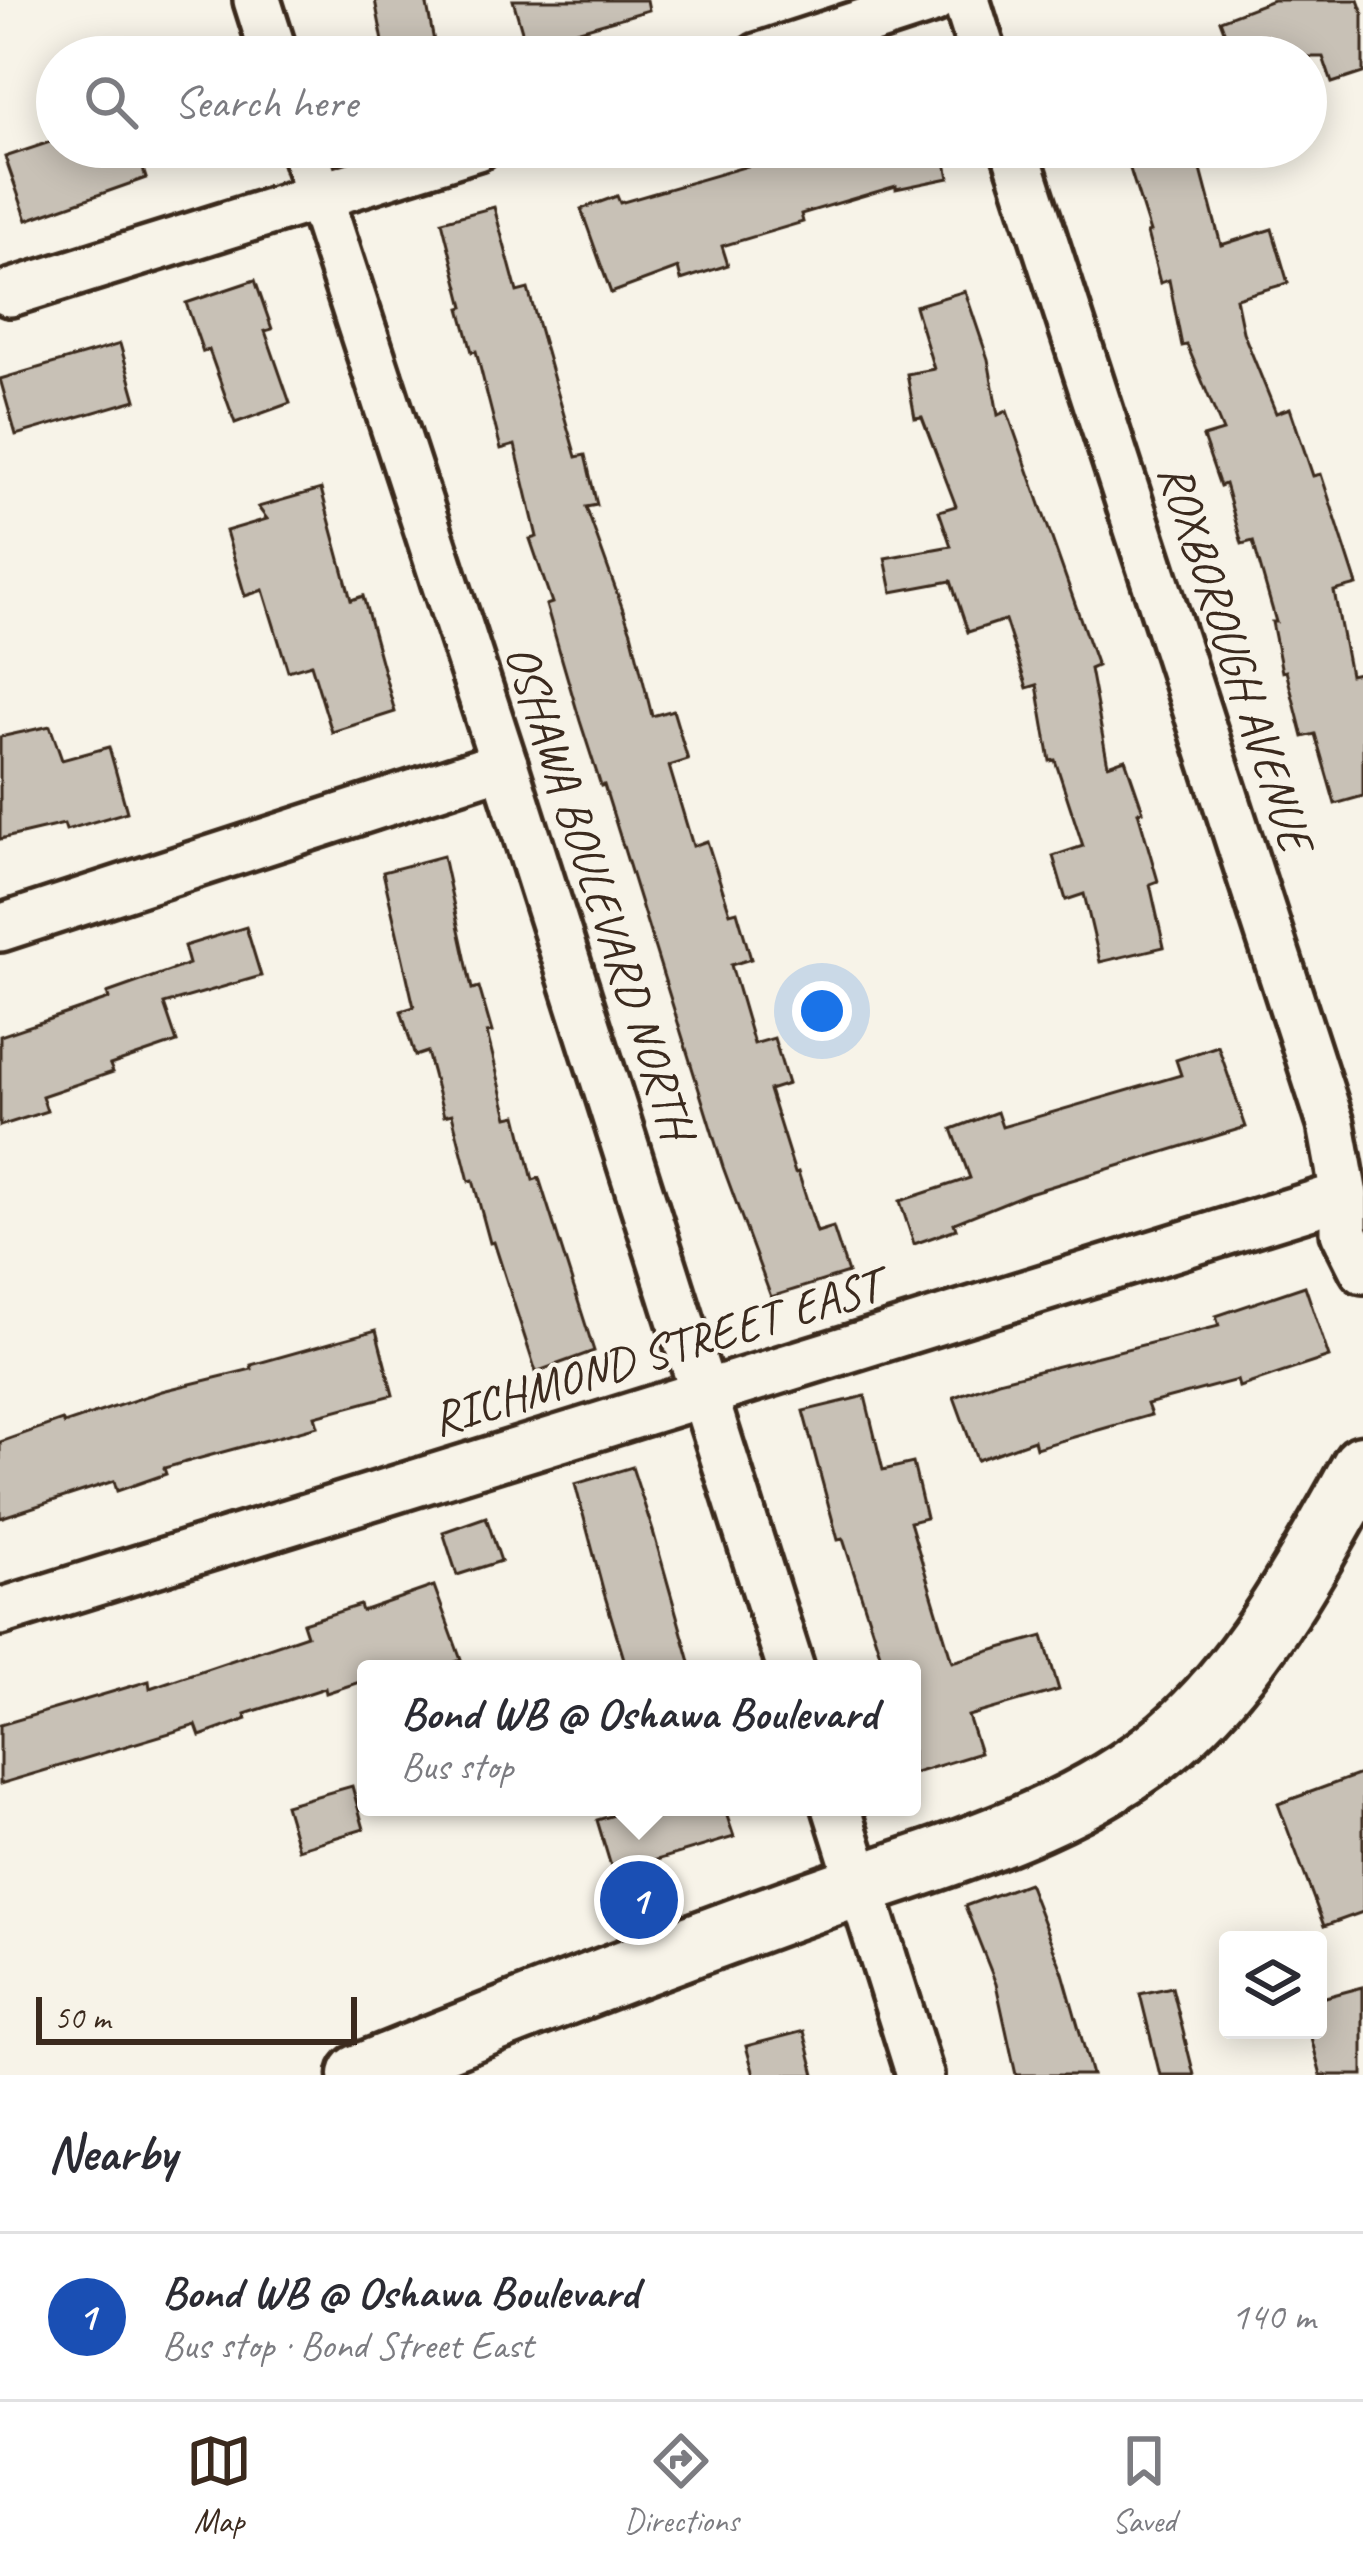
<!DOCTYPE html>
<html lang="en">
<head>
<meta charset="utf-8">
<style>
	:root { --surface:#fff; --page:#f7f7f7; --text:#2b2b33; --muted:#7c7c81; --line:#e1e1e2; --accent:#3b2a1e }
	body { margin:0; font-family:Caveat,sans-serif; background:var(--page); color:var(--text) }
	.controls { position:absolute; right:36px; bottom:36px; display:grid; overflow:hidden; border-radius:12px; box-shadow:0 6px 30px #0003 }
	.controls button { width:108px; height:108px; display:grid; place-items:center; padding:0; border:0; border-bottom:3px solid var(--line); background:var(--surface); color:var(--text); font:60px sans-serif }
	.scale { position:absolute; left:36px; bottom:30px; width:321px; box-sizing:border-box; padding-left:12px; border:6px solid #3b2a1e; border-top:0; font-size:33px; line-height:42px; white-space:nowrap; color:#3b2a1e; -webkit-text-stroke:9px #f7f3e8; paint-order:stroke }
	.you { position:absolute; left:822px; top:1011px; width:42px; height:42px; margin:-30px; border:9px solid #fff; border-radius:50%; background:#1a73e8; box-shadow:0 0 0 18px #1a73e833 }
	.badge { display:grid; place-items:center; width:78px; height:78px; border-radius:50%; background:var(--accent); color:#fff; font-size:39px; font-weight:700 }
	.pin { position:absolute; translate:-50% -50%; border:6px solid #fff; box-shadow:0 3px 12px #0006 }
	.popup { position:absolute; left:357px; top:1660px; width:564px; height:156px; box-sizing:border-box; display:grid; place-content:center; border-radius:12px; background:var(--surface); filter:drop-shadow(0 3px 9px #0005); font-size:39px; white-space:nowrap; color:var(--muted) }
	.popup b { font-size:45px; color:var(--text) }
	.popup::after { content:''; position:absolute; left:50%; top:100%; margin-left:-24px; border:24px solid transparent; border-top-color:var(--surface) }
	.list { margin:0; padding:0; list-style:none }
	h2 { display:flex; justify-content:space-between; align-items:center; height:156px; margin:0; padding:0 48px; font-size:51px }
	h2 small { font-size:39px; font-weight:400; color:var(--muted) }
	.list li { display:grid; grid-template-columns:78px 1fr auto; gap:36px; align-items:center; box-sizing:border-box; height:168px; padding:0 48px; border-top:3px solid var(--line) }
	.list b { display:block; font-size:45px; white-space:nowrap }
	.list p { margin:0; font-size:39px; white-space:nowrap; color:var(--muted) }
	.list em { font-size:39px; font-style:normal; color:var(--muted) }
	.icon { flex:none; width:66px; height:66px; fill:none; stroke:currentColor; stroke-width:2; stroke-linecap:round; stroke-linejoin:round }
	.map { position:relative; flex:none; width:1363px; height:2075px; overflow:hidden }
	.search { position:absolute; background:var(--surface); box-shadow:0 6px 30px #0003; left:36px; right:36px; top:36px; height:132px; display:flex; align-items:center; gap:30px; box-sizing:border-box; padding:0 42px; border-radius:66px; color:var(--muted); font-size:45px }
	.sheet { height:324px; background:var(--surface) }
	nav { display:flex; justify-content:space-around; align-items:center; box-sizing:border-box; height:168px; border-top:3px solid var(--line); background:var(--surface); font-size:33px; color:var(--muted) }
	nav a { display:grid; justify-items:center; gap:6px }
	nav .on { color:var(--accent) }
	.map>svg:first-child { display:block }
	.building { fill:#c8c1b6; stroke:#3b2a1e; stroke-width:3 }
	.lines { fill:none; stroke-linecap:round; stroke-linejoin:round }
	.minor-casing { stroke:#3b2a1e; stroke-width:54 }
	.major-casing { stroke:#3b2a1e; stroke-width:69 }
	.minor { stroke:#f7f3e8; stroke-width:45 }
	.major { stroke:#f7f3e8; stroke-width:60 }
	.labels { text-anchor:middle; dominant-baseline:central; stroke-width:9; stroke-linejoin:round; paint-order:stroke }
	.street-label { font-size:48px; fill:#3b2a1e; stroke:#f7f3e8 }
</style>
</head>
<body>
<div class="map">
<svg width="1363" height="2075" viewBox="0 0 1363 2075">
	<rect width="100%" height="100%" fill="#f7f3e8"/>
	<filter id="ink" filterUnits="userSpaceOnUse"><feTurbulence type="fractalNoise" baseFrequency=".00833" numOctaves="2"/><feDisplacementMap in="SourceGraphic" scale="24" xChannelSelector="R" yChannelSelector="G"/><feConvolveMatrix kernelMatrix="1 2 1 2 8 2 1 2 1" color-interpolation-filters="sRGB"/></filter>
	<g filter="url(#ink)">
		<g class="building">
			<path d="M 375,0 L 426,0 L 437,57 L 386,57 Z"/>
			<path d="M 513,0 L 647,0 L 649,10 L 569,33 L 571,39 L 528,52 Z"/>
			<path d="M 1273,0 L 1358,0 L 1363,14 L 1363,73 L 1332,83 L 1323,57 L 1234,57 L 1220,20 Z"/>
			<path d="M 53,141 L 56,147 L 136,147 L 146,178 L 27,220 L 5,157 Z"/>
			<path d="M 813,147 L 943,147 L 949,178 L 896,189 L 896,186 L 801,214 L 803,222 L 722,246 L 728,265 L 681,280 L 678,268 L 611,293 L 581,209 L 617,196 L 620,203 Z"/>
			<path d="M 1123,147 L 1195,147 L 1221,245 L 1272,229 L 1288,283 L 1236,298 L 1243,332 L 1276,413 L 1290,408 L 1313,476 L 1321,474 L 1357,585 L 1334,591 L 1350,675 L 1363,672 L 1363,796 L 1335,804 L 1315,734 L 1303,737 L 1286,671 L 1282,672 L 1272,622 L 1276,622 L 1253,541 L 1242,544 L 1225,484 L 1220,486 L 1203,437 L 1223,431 L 1187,345 L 1182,346 L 1169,280 L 1160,283 L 1147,233 L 1150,232 Z"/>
			<path d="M 494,207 L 517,292 L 528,289 L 576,457 L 585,455 L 597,505 L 586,507 L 631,632 L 652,716 L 673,710 L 688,760 L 669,766 L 693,846 L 707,841 L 730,913 L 737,911 L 751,959 L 731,965 L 754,1044 L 774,1038 L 788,1084 L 769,1090 L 795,1173 L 798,1172 L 817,1232 L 833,1227 L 848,1273 L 771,1297 L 723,1167 L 604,785 L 601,786 L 580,721 L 546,605 L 552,603 L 530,539 L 537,537 L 515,445 L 501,449 L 476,351 L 472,352 L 460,308 L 464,307 L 442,221 Z"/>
			<path d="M 255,280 L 272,329 L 265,331 L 290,403 L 235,423 L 209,350 L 203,352 L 186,303 Z"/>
			<path d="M 965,291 L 988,359 L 998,415 L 1007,411 L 1097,666 L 1090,669 L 1108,765 L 1125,759 L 1143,811 L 1138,812 L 1158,881 L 1150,884 L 1164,947 L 1100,962 L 1084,894 L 1066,900 L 1053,856 L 1083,846 L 1055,760 L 1050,761 L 1037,685 L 1027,688 L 1005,620 L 968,632 L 951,581 L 892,592 L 885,558 L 951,546 L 939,511 L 956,506 L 922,417 L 915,418 L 907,374 L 934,369 L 915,306 Z"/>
			<path d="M 120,344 L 136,400 L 16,435 L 0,379 Z"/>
			<path d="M 321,489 L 351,600 L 363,596 L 395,712 L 332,732 L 311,664 L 288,671 L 263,590 L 245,596 L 226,531 L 267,519 L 258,507 Z"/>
			<path d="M 50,726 L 62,760 L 109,747 L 127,812 L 66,830 L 64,824 L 0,839 L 0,737 Z"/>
			<path d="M 443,856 L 472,989 L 479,987 L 492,1032 L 487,1033 L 508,1117 L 517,1115 L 533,1180 L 539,1178 L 594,1351 L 536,1372 L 494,1242 L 490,1243 L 473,1180 L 469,1181 L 452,1114 L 444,1116 L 427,1052 L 415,1056 L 401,1011 L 414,1007 L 383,872 Z"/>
			<path d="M 246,927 L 261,976 L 164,1004 L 177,1042 L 110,1065 L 113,1072 L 42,1096 L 47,1111 L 0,1126 L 0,1036 L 109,999 L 107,993 L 189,964 L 184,946 Z"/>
			<path d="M 1218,1046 L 1246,1127 L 1026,1194 L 954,1223 L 956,1229 L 914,1244 L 900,1201 L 970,1178 L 952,1129 L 997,1112 L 1002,1127 L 1181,1075 L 1176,1060 Z"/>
			<path d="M 1305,1286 L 1329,1357 L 1239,1387 L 1237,1380 L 1147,1404 L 1151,1415 L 1036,1448 L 1034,1440 L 977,1460 L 954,1397 L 998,1381 L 1219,1326 L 1216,1316 Z"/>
			<path d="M 376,1330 L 393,1395 L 315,1416 L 318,1426 L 164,1468 L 166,1474 L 117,1491 L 114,1481 L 0,1518 L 0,1442 L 62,1420 L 64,1424 L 162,1391 L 252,1369 L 251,1365 Z"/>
			<path d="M 865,1396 L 883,1470 L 913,1463 L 926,1518 L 910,1522 L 952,1662 L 1043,1636 L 1059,1690 L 968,1716 L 980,1753 L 912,1774 L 912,1669 L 885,1669 L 843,1539 L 838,1540 L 803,1411 Z"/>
			<path d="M 632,1467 L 653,1531 L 692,1669 L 627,1669 L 604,1593 L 575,1484 Z"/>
			<path d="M 486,1517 L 501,1561 L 457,1575 L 443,1532 Z"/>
			<path d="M 434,1586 L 461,1660 L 435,1669 L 366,1669 L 366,1680 L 326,1693 L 325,1688 L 245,1714 L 247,1719 L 200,1736 L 196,1725 L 0,1784 L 0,1725 L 149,1681 L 150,1688 L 307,1635 L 303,1623 L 360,1605 L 362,1611 Z"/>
			<path d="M 1363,1773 L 1363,1912 L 1324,1926 L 1278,1804 Z"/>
			<path d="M 352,1786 L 364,1829 L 298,1849 L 285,1805 Z"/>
			<path d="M 641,1807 L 724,1807 L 734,1837 L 613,1873 L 597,1820 Z"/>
			<path d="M 1028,1883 L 1063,1973 L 1092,2075 L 1016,2075 L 996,1984 L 965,1906 Z"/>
			<path d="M 1172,1987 L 1194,2075 L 1160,2075 L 1140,1994 Z"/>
			<path d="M 1363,1987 L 1363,2075 L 1321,2075 L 1309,2030 L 1318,2030 L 1318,1999 Z"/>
			<path d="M 804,2031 L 815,2075 L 754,2075 L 746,2046 Z"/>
		</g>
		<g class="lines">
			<g class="minor-casing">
				<g id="minor">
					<path d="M 257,0 L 275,57"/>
					<path d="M 966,0 L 984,57"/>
					<path d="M 758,57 L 933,0"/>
					<path d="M 303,147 L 504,764 L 791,1669"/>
					<path d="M 1014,147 L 1331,1124 L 1344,1195 L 1344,1232 L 1363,1270"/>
					<path d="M 10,293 L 477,147"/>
					<path d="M 0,928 L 504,764"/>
					<path d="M 0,1612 L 1344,1195"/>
					<path d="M 836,1807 L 920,2075"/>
				</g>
			</g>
			<g class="major-casing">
				<path id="major" d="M 360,2075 C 511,2014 664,1955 818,1900 C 937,1857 1073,1823 1171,1739 C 1255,1666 1309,1562 1363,1466"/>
			</g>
			<use href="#minor" class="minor"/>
			<use href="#major" class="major"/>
		</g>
	</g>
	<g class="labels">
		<g class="street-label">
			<text transform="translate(1236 657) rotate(72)">ROXBOROUGH AVENUE</text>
			<text transform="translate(600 891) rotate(72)">OSHAWA BOULEVARD NORTH</text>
			<text transform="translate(656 1352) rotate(-17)">RICHMOND STREET EAST</text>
		</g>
	</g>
</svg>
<div class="controls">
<button><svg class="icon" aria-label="layers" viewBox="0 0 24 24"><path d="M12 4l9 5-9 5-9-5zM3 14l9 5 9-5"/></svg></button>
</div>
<div class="scale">50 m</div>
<div class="you"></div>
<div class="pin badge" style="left:639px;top:1900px;background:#1a4fb4">1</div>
<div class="popup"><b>Bond WB @ Oshawa Boulevard</b>Bus stop</div>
<div class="search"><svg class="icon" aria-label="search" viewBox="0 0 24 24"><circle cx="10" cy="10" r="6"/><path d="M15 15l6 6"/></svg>Search here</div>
</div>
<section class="sheet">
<h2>Nearby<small></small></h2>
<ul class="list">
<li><span class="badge" style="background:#1a4fb4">1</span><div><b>Bond WB @ Oshawa Boulevard</b><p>Bus stop · Bond Street East</p></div><em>140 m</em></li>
</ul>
</section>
<nav>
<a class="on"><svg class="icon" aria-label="map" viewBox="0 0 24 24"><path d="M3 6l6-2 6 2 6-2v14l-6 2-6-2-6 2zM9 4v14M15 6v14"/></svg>Map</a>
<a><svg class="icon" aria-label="directions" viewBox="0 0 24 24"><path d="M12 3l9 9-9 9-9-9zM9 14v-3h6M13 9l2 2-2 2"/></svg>Directions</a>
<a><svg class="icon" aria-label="saved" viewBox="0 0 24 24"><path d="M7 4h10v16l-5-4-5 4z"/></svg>Saved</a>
</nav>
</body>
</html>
